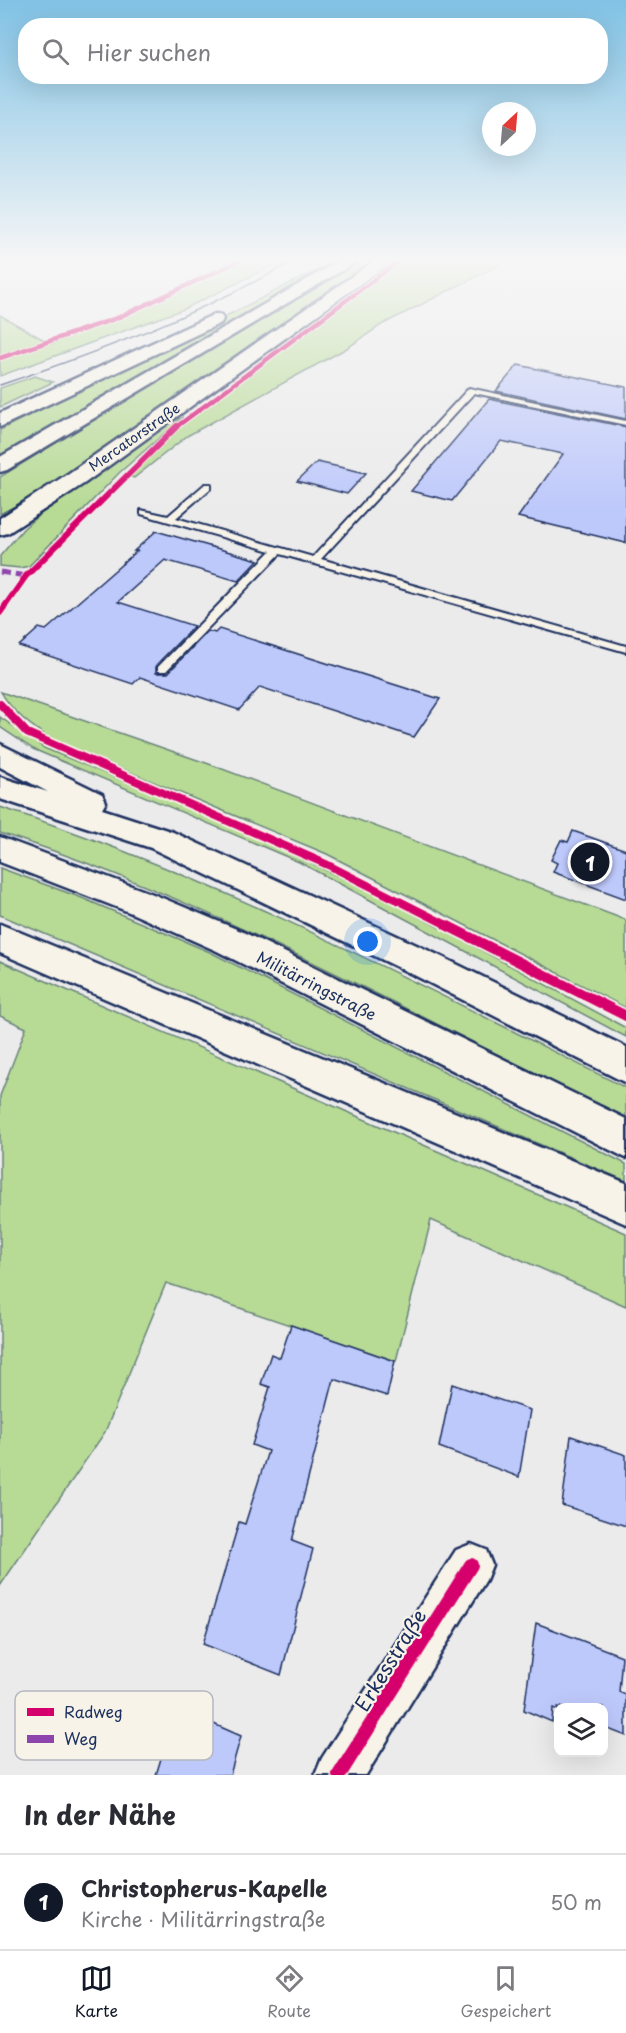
<!DOCTYPE html>
<html lang="de">
<head>
<meta charset="utf-8">
<style>
	:root { --surface:#fff; --page:#f2f2f3; --text:#2b2b33; --muted:#7c7c81; --line:#e1e1e2; --accent:#111827 }
	body { margin:0; font-family:"Playpen Sans",sans-serif; background:var(--page); color:var(--text) }
	.controls { position:absolute; right:18px; bottom:18px; display:grid; overflow:hidden; border-radius:12px; box-shadow:0 6px 24px #0002 }
	.controls button { width:54px; height:54px; display:grid; place-items:center; padding:0; border:0; border-bottom:2px solid var(--line); background:var(--surface); color:var(--text); font:30px sans-serif }
	.compass { position:absolute; left:482px; top:102px; width:54px; height:54px; border-radius:50%; background:var(--surface); box-shadow:0 6px 24px #0002; rotate:26deg }
	.you { position:absolute; left:368px; top:942px; width:21px; height:21px; margin:-15px; border:4px solid #fff; border-radius:50%; background:#1a73e8; box-shadow:0 0 0 9px #1a73e833 }
	.badge { display:grid; place-items:center; width:39px; height:39px; border-radius:50%; background:var(--accent); color:#fff; font-size:20px; font-weight:700 }
	.pin { position:absolute; translate:-50% -50%; border:3px solid #fff; box-shadow:0 2px 6px #0006 }
	.list { margin:0; padding:0; list-style:none }
	h2 { display:flex; justify-content:space-between; align-items:center; height:78px; margin:0; padding:0 24px; font-size:26px }
	h2 small { font-size:20px; font-weight:400; color:var(--muted) }
	.list li { display:grid; grid-template-columns:39px 1fr auto; gap:18px; align-items:center; box-sizing:border-box; height:96px; padding:0 24px; border-top:2px solid var(--line) }
	.list b { display:block; font-size:22px; white-space:nowrap }
	.list p { margin:0; font-size:20px; white-space:nowrap; color:var(--muted) }
	.list em { font-size:20px; font-style:normal; color:var(--muted) }
	.icon { flex:none; width:33px; height:33px; fill:none; stroke:currentColor; stroke-width:2; stroke-linecap:round; stroke-linejoin:round }
	.map { position:relative; flex:none; width:626px; height:1775px; overflow:hidden }
	.search { position:absolute; background:var(--surface); box-shadow:0 6px 24px #0002; left:18px; right:18px; top:18px; height:66px; display:flex; align-items:center; gap:15px; box-sizing:border-box; padding:0 21px; border-radius:24px; color:var(--muted); font-size:22px }
	.sheet { height:174px; background:var(--surface) }
	nav { display:flex; justify-content:space-around; align-items:center; box-sizing:border-box; height:84px; border-top:2px solid var(--line); background:var(--surface); font-size:16px; color:var(--muted) }
	nav a { display:grid; justify-items:center; gap:3px }
	nav .on { color:var(--accent) }
	.map>svg:first-child { display:block }
	.green { fill:#b7da95; stroke:#69847a; stroke-width:1.5 }
	.building { fill:#bec9fb; stroke:#1b2f5e; stroke-width:1.5 }
	.lines { fill:none; stroke-linecap:round; stroke-linejoin:round }
	.lane-casing { stroke:#1b2f5e; stroke-width:4 }
	.street-casing { stroke:#1b2f5e; stroke-width:5 }
	.secondary-casing { stroke:#1b2f5e; stroke-width:5 }
	.lane { fill:#f7f3e8; fill-rule:evenodd }
	.street { fill:#f7f3e8; fill-rule:evenodd }
	.secondary { fill:#f7f3e8; fill-rule:evenodd }
	.tram { stroke:#1b2f5e; stroke-width:1.5 }
	.quiet { stroke:#8e44ad; stroke-width:5; stroke-dasharray:10 5; stroke-linecap:butt }
	.cycleway-far4-casing { stroke:#f7f3e8; stroke-width:7 }
	.cycleway-far3-casing { stroke:#f7f3e8; stroke-width:8 }
	.cycleway-far2-casing { stroke:#f7f3e8; stroke-width:12 }
	.cycleway-far1-casing { stroke:#f7f3e8; stroke-width:14 }
	.cycleway-casing { stroke:#f7f3e8; stroke-width:17 }
	.cycleway-far4 { stroke:#d6006c; stroke-width:4.5 }
	.cycleway-far3 { stroke:#d6006c; stroke-width:6 }
	.cycleway-far2 { stroke:#d6006c; stroke-width:8 }
	.cycleway-far1 { stroke:#d6006c; stroke-width:10 }
	.cycleway { stroke:#d6006c; stroke-width:14 }
	.labels { text-anchor:middle; dominant-baseline:central; stroke-width:4.5; stroke-linejoin:round; paint-order:stroke }
	.far-street-label { font-size:14px; fill:#1b2f5e; stroke:#f7f3e8 }
	.street-label { font-size:16px; fill:#1b2f5e; stroke:#f7f3e8 }
	.near-street-label { font-size:20px; fill:#1b2f5e; stroke:#f7f3e8 }
	.key { fill:#f7f3e8; stroke:#b5b8bf; stroke-width:1.5 }
	.key-label { font-size:16px; fill:#1b2f5e }
</style>
</head>
<body>
<div class="map">
<svg width="626" height="1775" viewBox="0 0 626 1775">
	<rect width="100%" height="100%" fill="#ecebec"/>
	<filter id="ink" filterUnits="userSpaceOnUse"><feTurbulence type="fractalNoise" baseFrequency=".0167" numOctaves="2"/><feDisplacementMap in="SourceGraphic" scale="12" xChannelSelector="R" yChannelSelector="G"/><feConvolveMatrix kernelMatrix="1 2 1 2 8 2 1 2 1" color-interpolation-filters="sRGB"/></filter>
	<g filter="url(#ink)">
		<g class="green">
			<path d="M 242,261 L 282,261 L 184,309 L 0,376 L 0,315 L 51,344 L 154,304 Z"/>
			<path d="M 355,261 L 375,261 L 43,491 L 0,514 L 0,477 Z"/>
			<path d="M 403,261 L 507,261 L 383,324 L 347,348 L 187,436 L 134,478 L 126,475 L 181,425 Z"/>
			<path d="M 333,262 L 287,290 L 0,459 L 0,430 Z"/>
			<path d="M 35,376 L 53,382 L 0,407 L 0,388 Z"/>
			<path d="M 183,417 L 119,473 L 29,566 L 20,568 L 0,566 L 0,556 L 23,529 L 51,504 L 153,432 Z"/>
			<path d="M 1,692 L 209,764 L 626,920 L 626,1008 L 327,854 L 53,740 C 32,727 13,713 1,692 Z"/>
			<path d="M 0,717 L 44,748 L 217,820 L 377,894 L 626,1028 L 626,1037 L 299,862 L 33,749 L 0,727 Z"/>
			<path d="M 0,807 C 218,877 422,986 626,1088 L 626,1119 C 549,1080 472,1042 395,1003 C 267,939 137,876 0,833 Z"/>
			<path d="M 0,868 L 82,898 L 210,952 L 626,1164 L 626,1181 L 0,915 Z"/>
			<path d="M 0,961 L 626,1233 L 626,1306 L 431,1220 L 396,1361 L 166,1283 L 105,1432 L 0,1586 L 0,1096 L 26,1028 L 0,1016 Z"/>
		</g>
		<g class="building">
			<path d="M 518,365 L 626,387 L 626,419 L 496,391 Z"/>
			<path d="M 489,399 L 626,427 L 626,543 L 518,517 L 563,454 L 501,441 L 452,501 L 411,491 Z"/>
			<path d="M 317,462 L 366,473 L 347,494 L 297,481 Z"/>
			<path d="M 156,531 L 258,560 L 238,581 L 165,560 L 118,602 L 194,626 L 156,665 L 156,673 L 168,673 L 208,631 L 215,633 L 219,629 L 440,699 L 414,737 L 260,687 L 239,710 L 140,677 L 133,684 L 19,646 L 39,628 L 46,630 L 137,551 L 134,551 Z"/>
			<path d="M 573,831 L 626,850 L 626,899 L 553,872 L 557,863 L 551,860 L 561,840 L 568,842 Z"/>
			<path d="M 291,1325 L 395,1361 L 387,1396 L 334,1379 L 292,1541 L 313,1549 L 281,1675 L 203,1644 L 239,1522 L 245,1524 L 268,1451 L 252,1445 L 270,1387 L 261,1384 L 271,1354 L 280,1358 Z"/>
			<path d="M 452,1384 L 530,1410 L 519,1477 L 439,1447 Z"/>
			<path d="M 571,1436 L 626,1455 L 626,1526 L 562,1505 Z"/>
			<path d="M 536,1623 L 622,1656 L 619,1692 L 626,1695 L 626,1736 L 603,1727 L 603,1707 L 558,1707 L 558,1710 L 553,1708 L 552,1722 L 524,1710 Z"/>
			<path d="M 159,1700 L 241,1736 L 230,1775 L 156,1775 L 166,1742 L 149,1734 Z"/>
		</g>
		<g class="lines">
			<g class="lane-casing">
				<path id="lane" d="M 469,388 L 626,421 L 626,425 L 474,393 L 321,559 L 626,646 L 626,652 L 280,554 L 166,671 L 158,671 L 158,667 L 271,551 L 141,514 L 141,510 L 168,516 L 205,484 L 211,484 L 211,488 L 176,518 L 313,557 Z"/>
			</g>
			<g class="street-casing">
				<path id="street" d="M 471,1544 L 486,1550 L 492,1565 L 486,1580 L 366,1775 L 315,1775 L 322,1758 L 456,1550 Z"/>
			</g>
			<g class="secondary-casing">
				<g id="secondary">
					<path d="M 339,261 L 358,261 L 7,470 L 0,472 L 0,457 Z"/>
					<path d="M 374,261 L 392,261 L 85,483 L 8,533 L 0,535 L 0,518 L 69,473 Z"/>
					<path d="M 215,314 L 221,315 L 223,319 L 221,323 L 0,427 L 0,413 Z"/>
					<path d="M 0,744 L 102,794 L 106,802 L 102,809 L 173,832 L 438,955 L 626,1047 L 626,1083 L 414,975 L 151,848 L 0,799 L 0,777 L 48,792 L 0,767 Z"/>
					<path d="M 0,837 L 153,894 L 241,931 L 626,1119 L 626,1158 L 217,951 L 129,912 L 0,862 Z"/>
					<path d="M 0,924 L 626,1183 L 626,1224 L 0,953 Z"/>
				</g>
			</g>
			<use href="#lane" class="lane"/>
			<use href="#street" class="street"/>
			<use href="#secondary" class="secondary"/>
			<path class="tram" d="M 0,385 C 101,351 200,314 293,261"/>
			<path class="quiet" d="M 0,572 L 26,576"/>
			<g class="cycleway-far4-casing">
				<g id="cycleway-far4">
					<path d="M 0,358 L 117,318 L 239,261"/>
					<path d="M 176,427 L 399,261"/>
				</g>
			</g>
			<g class="cycleway-far3-casing">
				<path id="cycleway-far3" d="M 0,613 L 26,576 L 177,426"/>
			</g>
			<g class="cycleway-far2-casing">
				<path id="cycleway-far2" d="M 0,704 L 27,733 L 328,865 L 449,926"/>
			</g>
			<g class="cycleway-far1-casing">
				<path id="cycleway-far1" d="M 446,925 L 626,1016"/>
			</g>
			<g class="cycleway-casing">
				<path id="cycleway" d="M 339,1775 L 471,1565"/>
			</g>
			<use href="#cycleway-far4" class="cycleway-far4"/>
			<use href="#cycleway-far3" class="cycleway-far3"/>
			<use href="#cycleway-far2" class="cycleway-far2"/>
			<use href="#cycleway-far1" class="cycleway-far1"/>
			<use href="#cycleway" class="cycleway"/>
		</g>
	</g>
	<linearGradient id="sky" x2="0" y2="1"><stop stop-color="#81c2e5"/><stop offset="0.51" stop-color="#f6f6f6"/><stop offset="1" stop-color="#f6f6f6" stop-opacity="0"/></linearGradient>
	<rect width="626" height="509" fill="url(#sky)"/>
	<g class="labels">
		<g class="far-street-label">
			<text transform="translate(134 437) rotate(-35)">Mercatorstraße</text>
		</g>
		<g class="street-label">
			<text transform="translate(317 985) rotate(27)">Militärringstraße</text>
		</g>
		<g class="near-street-label">
			<text transform="translate(390 1660) rotate(-58)">Erkesstraße</text>
		</g>
	</g>
	<rect x="15" y="1691" width="198" height="69" rx="9" class="key"/>
	<rect x="27" y="1708" width="27" height="8" fill="#d6006c"/>
	<rect x="27" y="1735" width="27" height="8" fill="#8e44ad"/>
	<g class="key-label">
		<text x="64" y="1718">Radweg</text>
		<text x="64" y="1745">Weg</text>
	</g>
</svg>
<div class="controls">
<button><svg class="icon" aria-label="layers" viewBox="0 0 24 24"><path d="M12 4l9 5-9 5-9-5zM3 14l9 5 9-5"/></svg></button>
</div>
<svg class="compass" viewBox="-18 -18 36 36"><path d="M0-13l5 13h-10z" fill="#e53935"/><path d="M0 13l5-13h-10z" fill="#7c7c81"/></svg>
<div class="you"></div>
<div class="pin badge" style="left:590px;top:862px">1</div>
<div class="search"><svg class="icon" aria-label="search" viewBox="0 0 24 24"><circle cx="10" cy="10" r="6"/><path d="M15 15l6 6"/></svg>Hier suchen</div>
</div>
<section class="sheet">
<h2>In der Nähe<small></small></h2>
<ul class="list">
<li><span class="badge">1</span><div><b>Christopherus-Kapelle</b><p>Kirche · Militärringstraße</p></div><em>50 m</em></li>
</ul>
</section>
<nav>
<a class="on"><svg class="icon" aria-label="map" viewBox="0 0 24 24"><path d="M3 6l6-2 6 2 6-2v14l-6 2-6-2-6 2zM9 4v14M15 6v14"/></svg>Karte</a>
<a><svg class="icon" aria-label="directions" viewBox="0 0 24 24"><path d="M12 3l9 9-9 9-9-9zM9 14v-3h6M13 9l2 2-2 2"/></svg>Route</a>
<a><svg class="icon" aria-label="saved" viewBox="0 0 24 24"><path d="M7 4h10v16l-5-4-5 4z"/></svg>Gespeichert</a>
</nav>
</body>
</html>
